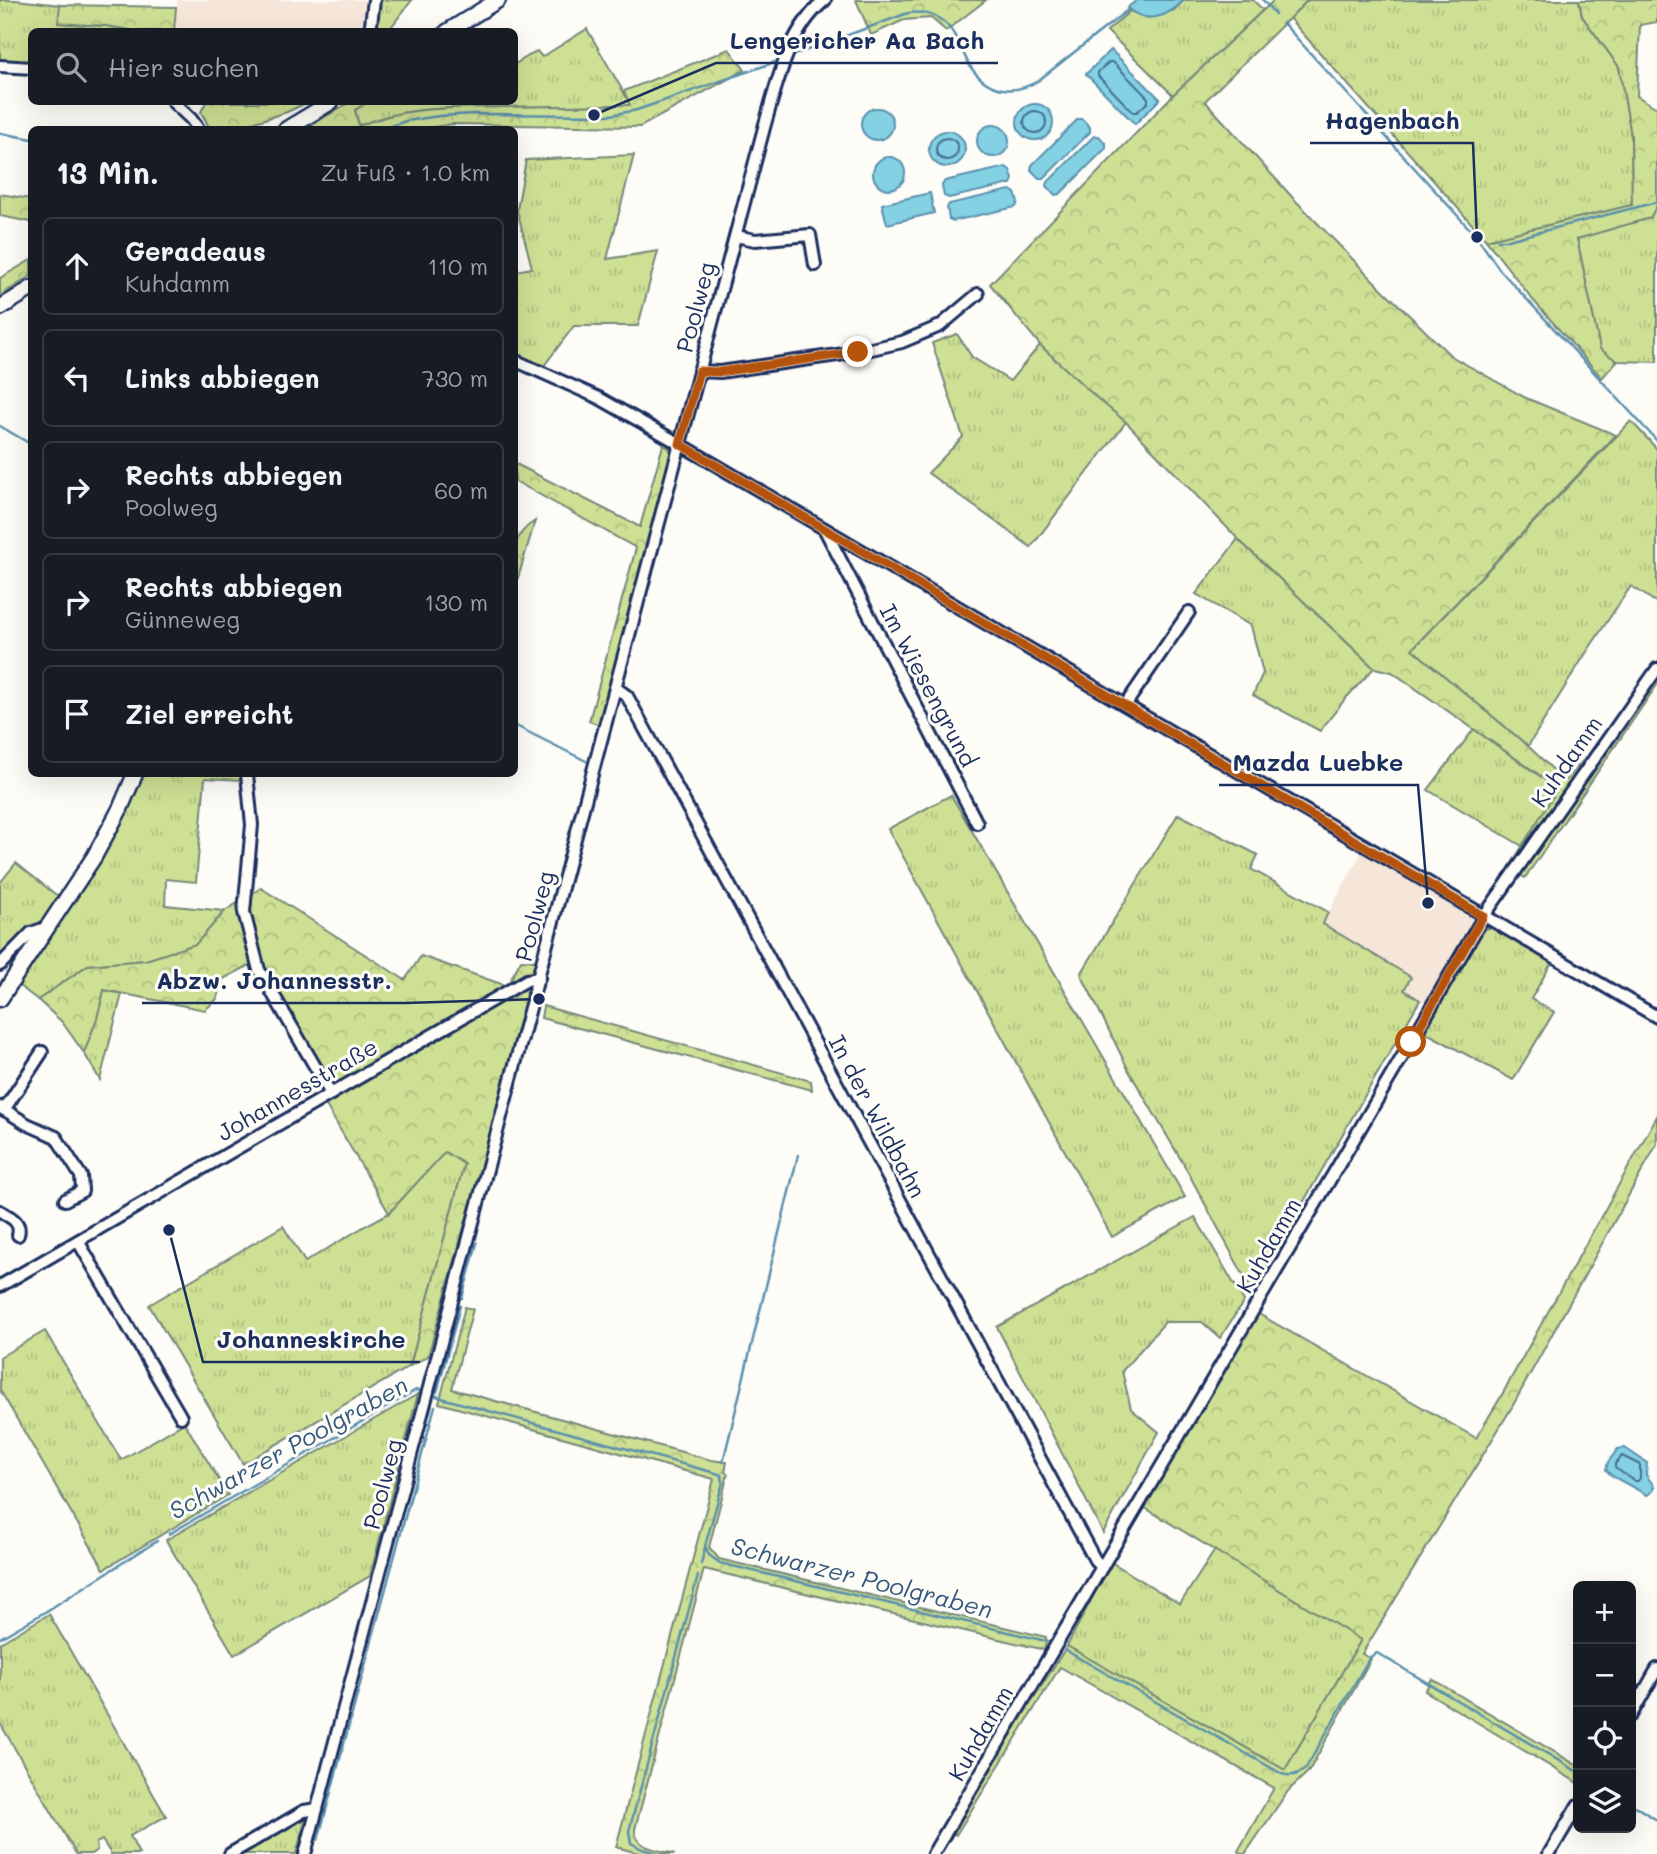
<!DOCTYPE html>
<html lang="de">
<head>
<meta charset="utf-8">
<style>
	:root { --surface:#171b24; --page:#242831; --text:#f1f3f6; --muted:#9ea1a6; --line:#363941 }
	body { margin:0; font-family:Mali,sans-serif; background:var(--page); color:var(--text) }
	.controls { position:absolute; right:21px; bottom:21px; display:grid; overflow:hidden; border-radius:10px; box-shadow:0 7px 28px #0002 }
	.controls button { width:63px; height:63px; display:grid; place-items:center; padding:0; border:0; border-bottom:2px solid var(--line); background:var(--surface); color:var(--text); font:35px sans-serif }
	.stop { position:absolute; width:21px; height:21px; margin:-16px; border:5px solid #b45309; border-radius:50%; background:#fff }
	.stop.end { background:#b45309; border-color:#fff; box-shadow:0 2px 7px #0008 }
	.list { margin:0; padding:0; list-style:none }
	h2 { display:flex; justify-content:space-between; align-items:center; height:91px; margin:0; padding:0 28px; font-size:30px }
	h2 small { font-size:23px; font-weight:400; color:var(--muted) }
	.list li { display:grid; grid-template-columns:46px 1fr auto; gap:21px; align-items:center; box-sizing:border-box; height:98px; margin:0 14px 14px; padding:0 14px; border:2px solid var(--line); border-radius:10px }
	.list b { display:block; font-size:26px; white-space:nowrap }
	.list p { margin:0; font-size:23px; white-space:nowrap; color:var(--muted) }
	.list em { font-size:23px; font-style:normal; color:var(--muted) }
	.icon { flex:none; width:38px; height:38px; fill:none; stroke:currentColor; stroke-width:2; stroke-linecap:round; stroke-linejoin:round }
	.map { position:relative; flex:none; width:1657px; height:1854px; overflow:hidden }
	.search { position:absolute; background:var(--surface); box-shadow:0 7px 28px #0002; left:28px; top:28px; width:490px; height:77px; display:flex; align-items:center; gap:18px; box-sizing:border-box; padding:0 24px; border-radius:10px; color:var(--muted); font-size:26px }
	.panel { position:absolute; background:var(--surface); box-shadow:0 7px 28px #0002; left:28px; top:126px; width:490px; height:651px; border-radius:10px }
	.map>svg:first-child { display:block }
	.built { fill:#f6e6da }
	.grass { fill:url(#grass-tufts); stroke:#748879; stroke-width:2 }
	.forest { fill:url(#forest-crowns); stroke:#748879; stroke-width:2 }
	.water { fill:#84d1e3; stroke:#5a90ae; stroke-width:2 }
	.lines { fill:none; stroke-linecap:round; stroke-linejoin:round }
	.shore { stroke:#457093; stroke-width:2 }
	.stream { stroke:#5a90ae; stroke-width:2.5 }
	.minor-casing { stroke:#1b2f5e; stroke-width:16 }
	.major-casing { stroke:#1b2f5e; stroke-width:19 }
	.minor { stroke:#fdfcf7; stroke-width:10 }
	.major { stroke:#fdfcf7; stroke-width:14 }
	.route { stroke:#b45309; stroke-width:9 }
	.labels { text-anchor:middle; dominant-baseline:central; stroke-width:6; stroke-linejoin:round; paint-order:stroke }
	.street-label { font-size:23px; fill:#1b2f5e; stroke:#fdfcf7 }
	.water-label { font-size:24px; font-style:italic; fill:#35587f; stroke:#fdfcf7 }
	.leader { fill:none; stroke:#1b2f5e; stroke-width:2.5 }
	.callout-dot { fill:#1b2f5e; stroke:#fdfcf7; stroke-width:2.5 }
	.callout-label { font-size:24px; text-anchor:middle; font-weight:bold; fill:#1b2f5e; stroke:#fdfcf7; stroke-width:6; stroke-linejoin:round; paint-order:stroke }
</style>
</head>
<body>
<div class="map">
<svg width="1657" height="1854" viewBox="0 0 1657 1854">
	<defs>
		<pattern id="grass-tufts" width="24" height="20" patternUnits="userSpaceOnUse" patternTransform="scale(1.75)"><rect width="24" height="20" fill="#cee094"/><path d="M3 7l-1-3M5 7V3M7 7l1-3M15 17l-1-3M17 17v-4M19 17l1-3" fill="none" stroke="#b0c082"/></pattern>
		<pattern id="forest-crowns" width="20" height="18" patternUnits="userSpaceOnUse" patternTransform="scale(1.75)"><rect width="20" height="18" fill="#cee094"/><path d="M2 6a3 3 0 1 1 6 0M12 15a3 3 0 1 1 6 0" fill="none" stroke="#b0c082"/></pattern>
	</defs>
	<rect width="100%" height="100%" fill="#fdfcf7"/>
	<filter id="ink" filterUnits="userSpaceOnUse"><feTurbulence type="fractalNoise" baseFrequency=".0143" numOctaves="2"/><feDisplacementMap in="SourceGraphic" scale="14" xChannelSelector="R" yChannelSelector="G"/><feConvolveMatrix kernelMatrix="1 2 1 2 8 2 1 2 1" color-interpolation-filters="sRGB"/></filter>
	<g filter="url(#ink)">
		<g class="built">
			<path d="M 177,0 L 369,0 L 365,31 L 174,32 Z"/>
			<path d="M 1363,850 L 1477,918 L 1429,1005 L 1404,990 L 1411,977 L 1322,924 Z"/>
		</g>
		<g class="grass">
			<path d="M 0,0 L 16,0 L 60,5 L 59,23 L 106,26 L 137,31 L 32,32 L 31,63 L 0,61 Z"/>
			<path d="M 379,0 L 412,0 L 388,31 L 374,32 Z"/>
			<path d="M 1184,0 L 1253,0 L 1263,10 L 1173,95 L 1107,31 L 1130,11 L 1148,18 L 1174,10 Z"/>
			<path d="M 1308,0 L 1579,0 L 1582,16 L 1619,67 L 1631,135 L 1632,205 L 1486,240 L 1289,18 Z"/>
			<path d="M 587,29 L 631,105 C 588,106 545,106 502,107 C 454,108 404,106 359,126 L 355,110 L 368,102 L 514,102 L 515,64 L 537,51 L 542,57 Z"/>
			<path d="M 634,155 L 607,259 L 658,251 L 638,326 L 574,326 L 543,367 L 515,356 L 515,271 L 532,268 L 517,210 L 526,160 Z"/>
			<path d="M 1657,205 L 1657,362 L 1617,361 L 1600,350 L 1577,238 L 1650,218 Z"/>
			<path d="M 957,334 L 972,357 L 1010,381 L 1040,345 L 1126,422 L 1031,547 L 928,473 L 963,437 L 932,343 Z"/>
			<path d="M 1631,421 L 1657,449 L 1657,603 L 1631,586 L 1586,653 L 1528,746 L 1412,649 Z"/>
			<path d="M 1238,539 L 1374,668 L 1346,698 L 1320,731 L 1253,695 L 1263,673 L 1251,626 L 1196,594 Z"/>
			<path d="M 1474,729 L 1558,789 L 1522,846 L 1428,790 Z"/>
			<path d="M 141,774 L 241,774 L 241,780 L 205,778 L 196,882 L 166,879 L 165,905 L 225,911 L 196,944 L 146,960 L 88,965 L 38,1000 L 18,985 L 101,859 L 125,812 Z"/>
			<path d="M 951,795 L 1185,1197 L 1112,1237 L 888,829 Z"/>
			<path d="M 1178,814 L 1258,855 L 1251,869 L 1328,912 L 1323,924 L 1411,977 L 1404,990 L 1420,1000 L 1252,1291 L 1183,1163 L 1129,1071 L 1081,974 Z"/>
			<path d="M 16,863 L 60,898 L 45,921 L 30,930 L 0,959 L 0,883 Z"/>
			<path d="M 1492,927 L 1552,962 L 1531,999 L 1554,1012 L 1513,1080 L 1425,1032 L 1479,931 Z"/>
			<path d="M 104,990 L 122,994 L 100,1080 L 84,1053 L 97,1018 Z"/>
			<path d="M 445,1151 L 464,1164 L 410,1366 L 243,1464 L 149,1305 L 283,1226 L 305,1262 L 365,1226 L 389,1213 Z"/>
			<path d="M 1195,1217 L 1244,1301 L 1220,1338 L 1202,1322 L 1165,1322 L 1122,1371 L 1131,1409 L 1159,1432 L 1103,1533 L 997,1327 Z"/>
			<path d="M 45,1331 L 121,1460 L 182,1424 L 179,1418 L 181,1417 L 228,1495 L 104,1569 L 0,1390 L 0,1357 Z"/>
			<path d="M 418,1394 L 370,1576 L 234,1655 L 166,1540 Z"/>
			<path d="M 1215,1550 L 1361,1640 L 1285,1770 L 1067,1646 L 1111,1562 L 1180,1604 Z"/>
			<path d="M 49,1614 L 166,1816 L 130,1836 L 139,1854 L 111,1854 L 102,1840 L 96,1843 L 97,1850 L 91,1854 L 76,1854 L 0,1723 L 0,1643 Z"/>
			<path d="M 303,1815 L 306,1818 L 296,1854 L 239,1854 Z"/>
		</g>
		<g class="forest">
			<path d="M 856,0 L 986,0 L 946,31 L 931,18 L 904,20 L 871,35 Z"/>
			<path d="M 1274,0 L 1308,0 L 1205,101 L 1293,198 L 1374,281 L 1451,356 L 1526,398 L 1616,435 L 1412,649 L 1528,746 L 1565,781 L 1599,742 L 1657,662 L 1657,685 L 1525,878 L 1509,868 L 1558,788 L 1392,672 L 1374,668 L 1238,539 L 1126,422 L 1098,399 L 1040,345 L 990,284 L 1173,95 Z"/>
			<path d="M 1579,0 L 1657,0 L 1657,22 L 1640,25 L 1637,96 L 1657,108 L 1657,205 L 1650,218 L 1577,239 L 1600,349 L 1617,361 L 1602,378 L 1533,300 L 1486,240 L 1632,205 L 1631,135 L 1619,67 L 1582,16 Z"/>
			<path d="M 60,5 L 176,7 L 174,31 L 137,31 L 106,26 L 58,23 Z"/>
			<path d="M 729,49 L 745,70 L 640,127 L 453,124 L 421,129 L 357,129 L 357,127 L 352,129 L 305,129 L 350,102 L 368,102 L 355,110 L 359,126 C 404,106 454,108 502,107 C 544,106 587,106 630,105 L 624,91 Z"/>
			<path d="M 206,102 L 308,102 L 287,112 L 233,129 L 210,129 L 201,112 Z"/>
			<path d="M 0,194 L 31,199 L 31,222 L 0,216 Z"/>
			<path d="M 31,260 L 31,276 L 0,296 L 0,278 Z"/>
			<path d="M 663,445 L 673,450 L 600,725 L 589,721 L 636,548 L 515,481 L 514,463 L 640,527 Z"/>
			<path d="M 535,521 L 515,588 C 514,560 508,537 535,521 Z"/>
			<path d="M 261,888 L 405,980 L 421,956 L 507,986 L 521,960 L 539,961 L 428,1356 L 410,1366 L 464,1164 L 445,1152 L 389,1213 L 324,1102 L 330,1083 L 260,960 L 223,979 L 217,999 L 205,1010 L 104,990 L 97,1018 L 84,1053 L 62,1022 L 38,1000 L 88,965 L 146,960 L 196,944 L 225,911 Z"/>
			<path d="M 543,1006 L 811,1081 L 812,1090 L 541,1018 Z"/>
			<path d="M 1657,1116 L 1657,1144 L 1512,1407 L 1362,1654 L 1371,1659 L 1309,1771 L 1288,1791 L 1245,1854 L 1241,1854 L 1238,1851 L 1274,1788 L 1060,1667 L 956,1835 L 949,1831 L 1067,1646 L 1285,1770 L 1361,1640 L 1142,1506 L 1257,1313 L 1476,1438 L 1499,1400 Z"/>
			<path d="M 465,1307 L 473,1309 L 452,1389 L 711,1460 L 727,1462 L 725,1472 L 728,1474 L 709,1547 L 719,1559 L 1046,1637 L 1045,1650 L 704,1569 L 635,1829 C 634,1849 660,1850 675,1854 L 642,1854 L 616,1847 L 714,1479 L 439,1403 Z"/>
			<path d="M 1432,1679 L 1578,1766 L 1578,1783 L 1425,1691 Z"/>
		</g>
		<g class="water">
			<path d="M 1137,0 L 1184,0 C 1168,17 1147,25 1127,8 Z"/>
			<path d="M 1111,50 L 1160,99 L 1135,124 L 1086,74 Z"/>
			<circle cx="1035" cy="122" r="18"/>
			<circle cx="877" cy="124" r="16"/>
			<path d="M 1078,119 L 1082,119 L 1090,127 L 1090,132 L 1044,178 L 1039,178 L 1031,170 L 1032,165 Z"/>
			<circle cx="993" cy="141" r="16"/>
			<circle cx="947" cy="149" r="18"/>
			<path d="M 1094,136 L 1099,136 L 1106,144 L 1106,148 L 1060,194 L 1055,195 L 1047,186 L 1048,182 Z"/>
			<circle cx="889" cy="173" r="16"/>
			<path d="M 1006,167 L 1010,170 L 1013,179 L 1011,184 L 949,198 L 944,196 L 942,185 L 945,181 Z"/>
			<path d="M 1010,190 L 1015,193 L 1018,202 L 1016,207 L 953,221 L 949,219 L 947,208 L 949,204 Z"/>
			<path d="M 930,193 L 934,213 L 887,224 L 882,204 Z"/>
			<path d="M 1625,1448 L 1647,1463 L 1646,1475 L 1654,1486 L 1653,1491 L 1647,1495 L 1612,1476 L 1606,1470 L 1608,1462 L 1618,1449 Z"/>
		</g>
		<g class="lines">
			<g class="shore">
				<path d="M 1109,62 L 1113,62 L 1148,98 L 1148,102 L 1137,112 L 1133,112 L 1098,76 L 1098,72 Z"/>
				<circle cx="1035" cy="122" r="11"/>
				<circle cx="947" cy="149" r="11"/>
				<path d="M 1622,1456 L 1640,1465 L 1640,1478 L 1638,1481 L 1635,1481 L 1615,1468 L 1615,1464 Z"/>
			</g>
			<g class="stream">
				<path d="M 1263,0 L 1275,14"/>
				<path d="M 1283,23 L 1477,237 L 1500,270 L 1657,441"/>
				<path d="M 791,56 L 908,13 C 923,11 938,15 948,26 C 959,38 963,56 972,69 C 990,93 1016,95 1039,80 L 1129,9"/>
				<path d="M 379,130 L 406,121 L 439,116 L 472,114 L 611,115 L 637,110 L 781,60"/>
				<path d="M 0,133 L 32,139"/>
				<path d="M 1498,240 L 1508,240 L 1657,202"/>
				<path d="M 0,426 L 32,445"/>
				<path d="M 514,725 L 586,761"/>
				<path d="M 462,1298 L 477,1243"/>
				<path d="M 437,1392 L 460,1306"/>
				<path d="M 434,1395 L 445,1399 L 719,1474 L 722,1477 L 723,1482 L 705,1546 L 709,1555 L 720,1563 L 1050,1642"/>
				<path d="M 723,1462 L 798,1155"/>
				<path d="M 169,1534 L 416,1390 L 424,1391"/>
				<path d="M 701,1564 L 705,1547"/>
				<path d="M 0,1638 L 45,1612 L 157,1541"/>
				<path d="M 1065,1650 L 1282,1774 C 1291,1777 1299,1775 1306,1768 L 1370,1657 L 1377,1653 L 1578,1772"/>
				<path d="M 1631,1804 L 1657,1820"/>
				<path d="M 318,1840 L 435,1406"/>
				<path d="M 659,1854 L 642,1849 L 631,1843 L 629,1831 L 698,1576"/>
			</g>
			<g class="minor-casing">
				<g id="minor">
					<path d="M 370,32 L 374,0"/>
					<path d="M 0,66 L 32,68"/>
					<path d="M 173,102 L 191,119 L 199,130"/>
					<path d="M 736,236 L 755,240 L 810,235 L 815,265"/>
					<path d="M 514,360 L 599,398 L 680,444 L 1657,1017"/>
					<path d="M 699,371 L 720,372 L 858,352 L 902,342 L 940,326 L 978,294"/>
					<path d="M 825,530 L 977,823"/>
					<path d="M 616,688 L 627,696 L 1095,1560 L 1102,1567"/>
					<path d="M 1126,704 L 1189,612"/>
					<path d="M 247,774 L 252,825 L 244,912 L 259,970 L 331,1094"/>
					<path d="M 0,965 L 31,933 L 48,927"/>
					<path d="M 0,1107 L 27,1124 L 56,1137 L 81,1176 L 82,1191 L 65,1200"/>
					<path d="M 4,1110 L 42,1052"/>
					<path d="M 0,1211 C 10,1217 22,1222 18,1235"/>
					<path d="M 78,1241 L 181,1417"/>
					<path d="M 0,1286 L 527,980 L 539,978"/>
					<path d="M 1631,1715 L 1657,1669"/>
					<path d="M 230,1854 L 304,1811 L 317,1809"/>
					<path d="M 305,1854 L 765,124 C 778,80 788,31 825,0"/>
					<path d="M 933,1854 L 1411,1042 L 1484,916 L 1657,669"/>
					<path d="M 1549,1854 L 1578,1805"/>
				</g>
			</g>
			<g class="major-casing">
				<g id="major">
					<path d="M 447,32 L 498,0"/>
					<path d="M 285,130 L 331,102"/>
					<path d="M 0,308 L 32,288"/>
					<path d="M 0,999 L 94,857 L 120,809 L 135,774"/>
				</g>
			</g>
			<use href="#minor" class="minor"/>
			<use href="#major" class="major"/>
		</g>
	</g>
	<g class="lines" filter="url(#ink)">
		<path class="route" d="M 858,352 L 719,372 L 699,371 L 680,444 L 1483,916 L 1411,1042"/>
	</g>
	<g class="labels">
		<g class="street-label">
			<text transform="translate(695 307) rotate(-75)">Poolweg</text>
			<text transform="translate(929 685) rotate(62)">Im Wiesengrund</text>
			<text transform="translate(1566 761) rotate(-55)">Kuhdamm</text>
			<text transform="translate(534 916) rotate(-75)">Poolweg</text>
			<text transform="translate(297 1089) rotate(-30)">Johannesstraße</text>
			<text transform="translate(878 1116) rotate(62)">In der Wildbahn</text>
			<text transform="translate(1268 1245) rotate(-60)">Kuhdamm</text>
			<text transform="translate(382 1484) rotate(-75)">Poolweg</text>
			<text transform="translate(980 1733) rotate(-60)">Kuhdamm</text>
		</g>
		<g class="water-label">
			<text transform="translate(288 1447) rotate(-29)">Schwarzer Poolgraben</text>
			<text transform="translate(862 1577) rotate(14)">Schwarzer Poolgraben</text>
		</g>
	</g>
	<path class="leader" d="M594 115L716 63H998M1477 237L1473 143H1310M1428 903L1418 785H1219M539 999L406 1003H142M169 1230L203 1362H420"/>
	<g class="callout-dot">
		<circle cx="594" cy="115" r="7"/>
		<circle cx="1477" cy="237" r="7"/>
		<circle cx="1428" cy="903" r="7"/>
		<circle cx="539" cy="999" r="7"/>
		<circle cx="169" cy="1230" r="7"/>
	</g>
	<g class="callout-label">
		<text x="857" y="49">Lengericher Aa Bach</text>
		<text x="1392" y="129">Hagenbach</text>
		<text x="1318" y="771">Mazda Luebke</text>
		<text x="274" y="989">Abzw. Johannesstr.</text>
		<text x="311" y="1348">Johanneskirche</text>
	</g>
</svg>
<div class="controls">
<button>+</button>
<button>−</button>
<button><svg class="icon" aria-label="locate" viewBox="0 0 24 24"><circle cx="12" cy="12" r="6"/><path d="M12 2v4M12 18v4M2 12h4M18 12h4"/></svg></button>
<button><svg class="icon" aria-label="layers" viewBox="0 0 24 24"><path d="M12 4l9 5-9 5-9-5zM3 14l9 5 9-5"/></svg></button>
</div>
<div class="stop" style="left:1411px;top:1042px"></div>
<div class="stop end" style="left:858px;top:352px"></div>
<div class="search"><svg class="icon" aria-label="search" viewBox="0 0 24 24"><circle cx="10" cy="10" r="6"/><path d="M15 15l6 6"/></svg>Hier suchen</div>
<section class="panel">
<h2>13 Min.<small>Zu Fuß · 1.0 km</small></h2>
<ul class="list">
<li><svg class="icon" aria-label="ahead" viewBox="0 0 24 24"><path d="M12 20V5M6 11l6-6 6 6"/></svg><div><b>Geradeaus</b><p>Kuhdamm</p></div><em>110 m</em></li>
<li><svg class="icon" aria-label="left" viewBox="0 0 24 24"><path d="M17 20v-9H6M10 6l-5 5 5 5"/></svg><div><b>Links abbiegen</b></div><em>730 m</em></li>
<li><svg class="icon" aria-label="right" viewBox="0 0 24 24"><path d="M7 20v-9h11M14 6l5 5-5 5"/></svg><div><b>Rechts abbiegen</b><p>Poolweg</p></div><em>60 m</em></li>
<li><svg class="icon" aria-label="right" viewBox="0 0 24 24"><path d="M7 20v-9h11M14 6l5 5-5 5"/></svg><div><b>Rechts abbiegen</b><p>Günneweg</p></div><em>130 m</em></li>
<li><svg class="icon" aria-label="arrive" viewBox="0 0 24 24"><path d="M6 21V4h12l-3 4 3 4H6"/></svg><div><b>Ziel erreicht</b></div></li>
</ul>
</section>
</div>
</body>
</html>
